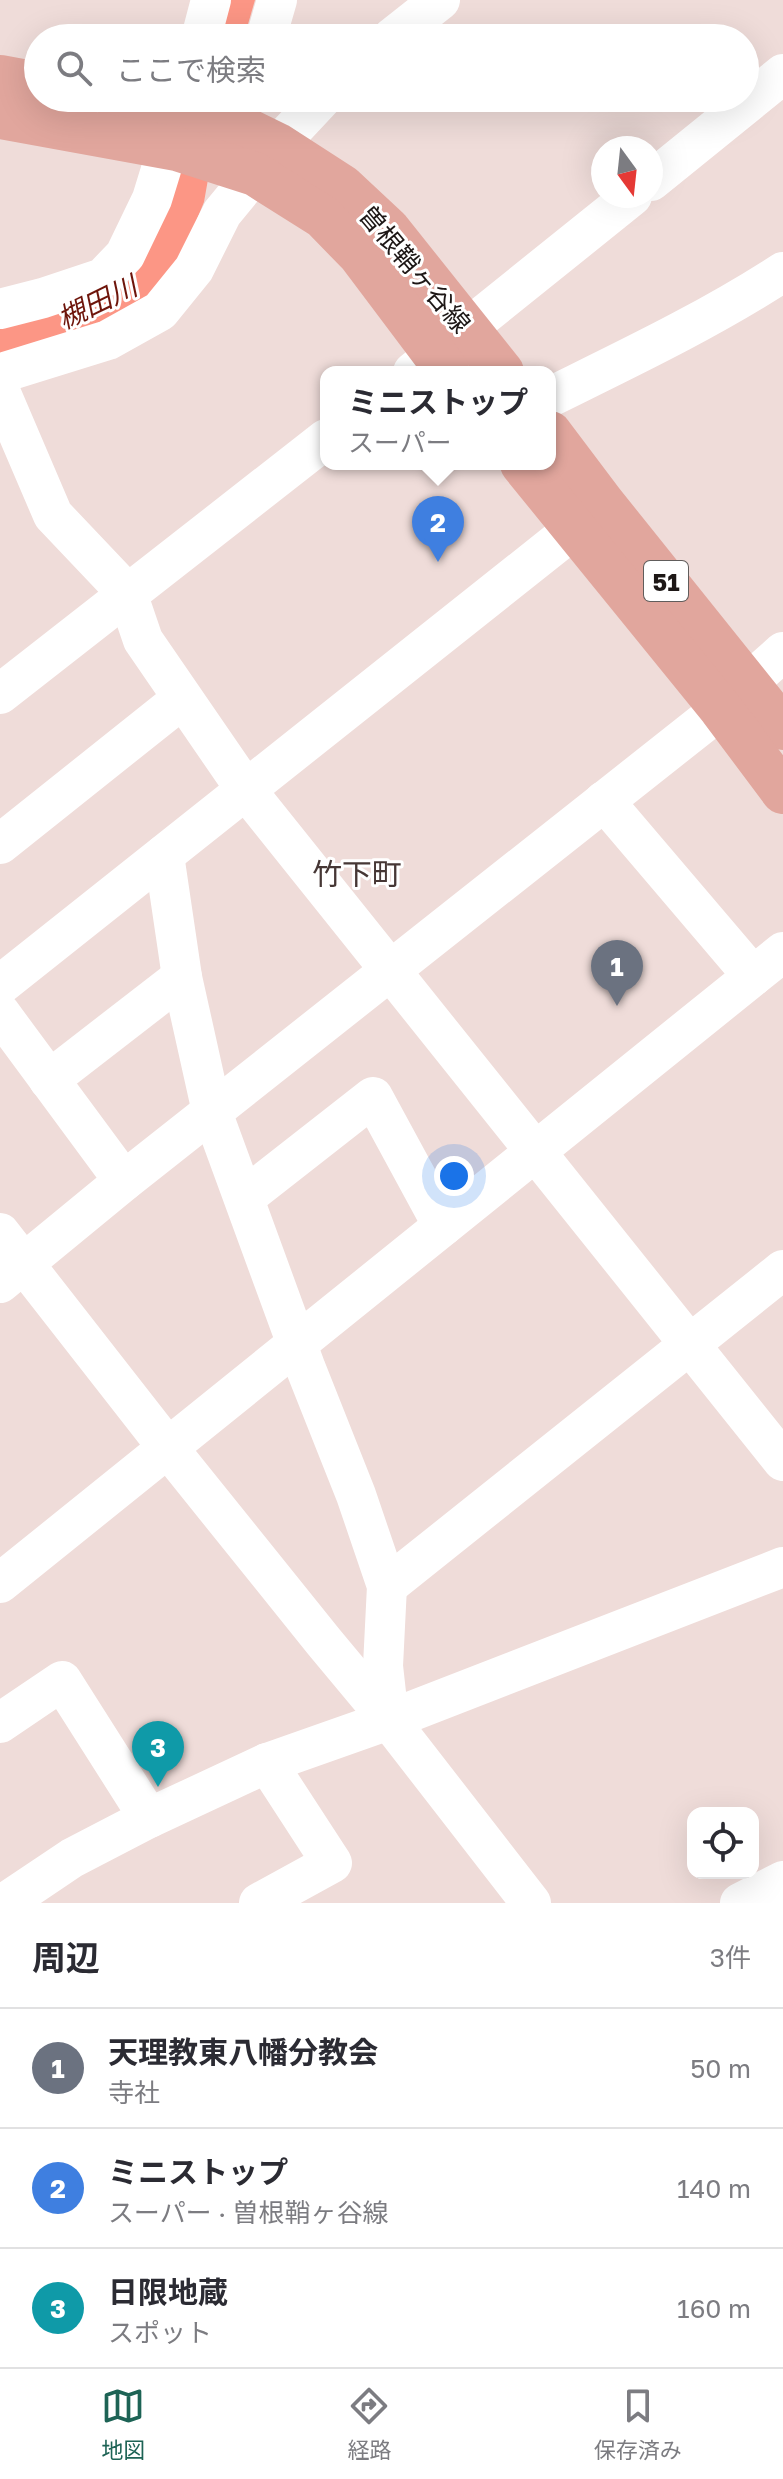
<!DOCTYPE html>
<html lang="ja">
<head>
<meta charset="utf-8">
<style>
	:root { --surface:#fff; --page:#f7f7f7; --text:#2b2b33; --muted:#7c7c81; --line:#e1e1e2; --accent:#1d6355 }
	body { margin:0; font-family:"Golos Text","Noto Sans JP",sans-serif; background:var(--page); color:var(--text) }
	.controls { position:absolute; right:24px; bottom:24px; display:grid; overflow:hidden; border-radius:16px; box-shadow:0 8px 32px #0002 }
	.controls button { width:72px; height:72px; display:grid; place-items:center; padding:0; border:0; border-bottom:2px solid var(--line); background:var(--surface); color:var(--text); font:40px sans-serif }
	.compass { position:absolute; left:591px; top:136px; width:72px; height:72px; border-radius:50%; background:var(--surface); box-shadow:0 8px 32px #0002; rotate:165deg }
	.you { position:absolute; left:454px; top:1176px; width:28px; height:28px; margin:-20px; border:6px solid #fff; border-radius:50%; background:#1a73e8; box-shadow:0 0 0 12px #1a73e833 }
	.badge { display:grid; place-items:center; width:52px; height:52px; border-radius:50%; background:var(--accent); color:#fff; font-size:26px; font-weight:700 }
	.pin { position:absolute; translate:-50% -66px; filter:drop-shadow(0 2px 4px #0008) }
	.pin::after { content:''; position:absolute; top:42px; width:28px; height:24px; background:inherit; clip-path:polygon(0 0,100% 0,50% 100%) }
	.popup { position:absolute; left:320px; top:366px; width:236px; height:104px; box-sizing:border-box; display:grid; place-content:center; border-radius:16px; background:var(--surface); filter:drop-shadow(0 2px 6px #0005); font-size:26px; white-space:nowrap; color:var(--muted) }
	.popup b { font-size:30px; color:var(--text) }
	.popup::after { content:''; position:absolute; left:50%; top:100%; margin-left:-16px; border:16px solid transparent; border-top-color:var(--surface) }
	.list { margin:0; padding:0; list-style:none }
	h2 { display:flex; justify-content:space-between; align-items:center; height:104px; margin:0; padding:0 32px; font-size:34px }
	h2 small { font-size:26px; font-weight:400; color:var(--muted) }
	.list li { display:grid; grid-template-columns:52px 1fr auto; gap:24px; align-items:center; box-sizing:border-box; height:120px; padding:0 32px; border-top:2px solid var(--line) }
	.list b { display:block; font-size:30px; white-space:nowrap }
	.list p { margin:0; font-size:26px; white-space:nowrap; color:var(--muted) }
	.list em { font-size:26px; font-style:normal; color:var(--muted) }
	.icon { flex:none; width:44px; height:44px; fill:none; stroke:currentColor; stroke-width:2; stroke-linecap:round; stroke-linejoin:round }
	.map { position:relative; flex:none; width:783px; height:1903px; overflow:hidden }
	.search { position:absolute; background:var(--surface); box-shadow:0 8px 32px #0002; left:24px; right:24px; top:24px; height:88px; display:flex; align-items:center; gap:20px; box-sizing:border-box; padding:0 28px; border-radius:44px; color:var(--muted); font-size:30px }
	.sheet { height:464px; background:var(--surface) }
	nav { display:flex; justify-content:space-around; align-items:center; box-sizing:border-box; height:112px; border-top:2px solid var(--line); background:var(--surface); font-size:22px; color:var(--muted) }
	nav a { display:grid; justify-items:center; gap:4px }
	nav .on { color:var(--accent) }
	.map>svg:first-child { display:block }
	.water { fill:#fc9685 }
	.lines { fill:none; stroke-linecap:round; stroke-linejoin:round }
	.minor { stroke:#fff; stroke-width:40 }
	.major { stroke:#e1a69d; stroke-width:44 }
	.labels { text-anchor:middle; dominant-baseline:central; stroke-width:6; stroke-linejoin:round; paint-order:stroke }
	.shield { fill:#fff; stroke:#615d5c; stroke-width:2 }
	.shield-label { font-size:24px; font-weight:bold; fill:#1d1716 }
	.street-label { font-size:26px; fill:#1d1716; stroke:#fff }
	.water-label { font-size:28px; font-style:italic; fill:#6e150b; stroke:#fff }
	.quarter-label { font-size:30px; fill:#463735; stroke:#fff }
</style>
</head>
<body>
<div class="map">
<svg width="783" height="1903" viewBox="0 0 783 1903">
	<rect width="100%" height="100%" fill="#efdcd9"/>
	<g class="water">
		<path d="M 223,0 L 255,0 L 244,38 L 212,38 Z"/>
		<path d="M 195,98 L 226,98 L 216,134 L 204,202 L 183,254 L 152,294 L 95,326 L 0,356 L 0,319 L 85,294 Z"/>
	</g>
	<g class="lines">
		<g class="minor">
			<path d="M 201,38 L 211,0"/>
			<path d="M 266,38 L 277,0"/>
			<path d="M 392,38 L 440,0"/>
			<path d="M 651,181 L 783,74"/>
			<path d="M 0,309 L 43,298 L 103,278 L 125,255 L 152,199 L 168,147"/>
			<path d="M 413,372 L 632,196"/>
			<path d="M 0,376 L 5,372 L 108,340 L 160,311 L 194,269 L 222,213 L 278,145 L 322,98"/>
			<path d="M 0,391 L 53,515 L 127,593 L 143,640 L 246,790 L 783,1461"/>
			<path d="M 550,397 C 629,358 709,320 783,272"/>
			<path d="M 747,684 L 783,652"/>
			<path d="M 0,694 L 326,439"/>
			<path d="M 604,801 L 753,976"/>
			<path d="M 0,844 L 182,699"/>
			<path d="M 164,855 L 182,977 L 212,1112 L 306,1369 L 356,1495 L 387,1586 L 383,1666 L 389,1720"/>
			<path d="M 0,985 L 574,529"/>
			<path d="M 0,1013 L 124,1181"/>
			<path d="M 49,1080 L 182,977"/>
			<path d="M 244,1198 L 373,1097 L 443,1226"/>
			<path d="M 0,1233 L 168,1448 L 324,1642 L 389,1720 L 531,1903"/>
			<path d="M 0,1283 L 124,1181 L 721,709"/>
			<path d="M 0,1583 L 783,952"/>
			<path d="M 387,1586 L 783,1270"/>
			<path d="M 0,1723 L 62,1681 L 149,1818"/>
			<path d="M 5,1903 L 72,1858 L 149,1818 L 267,1763 L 389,1720 L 783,1567"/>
			<path d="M 259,1903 L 332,1863 L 267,1763"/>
			<path d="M 740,1903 L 783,1881"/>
		</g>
		<g class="major">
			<path d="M 0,77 L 38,84"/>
			<path d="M 114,98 L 188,112 L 239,126 L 278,145 L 343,187 L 388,229 L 502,372"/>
			<path d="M 0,117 L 177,149 L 255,174 L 323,217 L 360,255 L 448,372"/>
			<path d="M 550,433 L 602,502 L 783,728"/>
			<path d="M 522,464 L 721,709 L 783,792"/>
		</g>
	</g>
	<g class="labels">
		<rect class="shield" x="644" y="561" width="44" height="40" rx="6"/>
		<g class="shield-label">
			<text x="666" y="581">51</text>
		</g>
		<g class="street-label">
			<text transform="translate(415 269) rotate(50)">曽根鞘ヶ谷線</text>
		</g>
		<g class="water-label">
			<text transform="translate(97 302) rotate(-26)">槻田川</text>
		</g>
		<g class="quarter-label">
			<text x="357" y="874">竹下町</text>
		</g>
	</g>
</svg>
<div class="controls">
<button><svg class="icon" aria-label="locate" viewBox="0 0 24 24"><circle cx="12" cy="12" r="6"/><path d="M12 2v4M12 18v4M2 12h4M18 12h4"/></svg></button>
</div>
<svg class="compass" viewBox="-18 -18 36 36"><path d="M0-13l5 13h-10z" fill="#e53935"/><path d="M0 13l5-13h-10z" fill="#7c7c81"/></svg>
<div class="you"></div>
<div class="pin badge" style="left:617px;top:1006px;background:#6b7280">1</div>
<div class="pin badge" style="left:438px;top:562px;background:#3f7fe0">2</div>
<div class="popup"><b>ミニストップ</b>スーパー</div>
<div class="pin badge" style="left:158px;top:1787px;background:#0f9aa8">3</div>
<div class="search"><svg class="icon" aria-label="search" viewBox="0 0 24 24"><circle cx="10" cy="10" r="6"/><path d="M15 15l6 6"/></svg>ここで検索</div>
</div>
<section class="sheet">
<h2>周辺<small>3件</small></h2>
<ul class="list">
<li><span class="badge" style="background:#6b7280">1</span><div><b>天理教東八幡分教会</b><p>寺社</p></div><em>50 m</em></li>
<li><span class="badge" style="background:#3f7fe0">2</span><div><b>ミニストップ</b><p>スーパー · 曽根鞘ヶ谷線</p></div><em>140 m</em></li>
<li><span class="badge" style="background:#0f9aa8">3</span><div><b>日限地蔵</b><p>スポット</p></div><em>160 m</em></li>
</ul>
</section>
<nav>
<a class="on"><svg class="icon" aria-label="map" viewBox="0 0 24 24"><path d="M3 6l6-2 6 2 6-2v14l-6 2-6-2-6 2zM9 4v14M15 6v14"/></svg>地図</a>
<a><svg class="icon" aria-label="directions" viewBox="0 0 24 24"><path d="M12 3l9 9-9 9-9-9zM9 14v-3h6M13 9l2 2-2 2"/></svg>経路</a>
<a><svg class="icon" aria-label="saved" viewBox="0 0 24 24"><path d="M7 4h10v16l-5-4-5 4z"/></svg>保存済み</a>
</nav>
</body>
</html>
